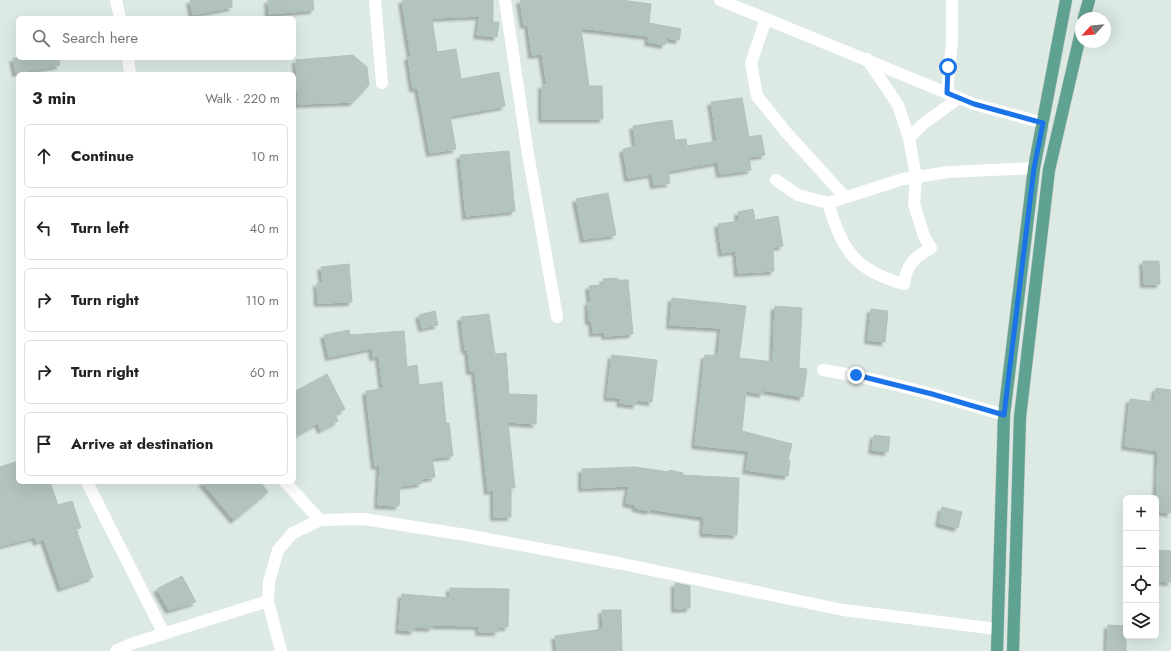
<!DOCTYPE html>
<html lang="en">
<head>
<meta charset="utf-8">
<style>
	:root { --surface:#fff; --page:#f2f2f2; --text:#222; --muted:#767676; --line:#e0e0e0 }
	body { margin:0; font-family:Jost,sans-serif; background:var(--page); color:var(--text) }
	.controls { position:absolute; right:12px; bottom:12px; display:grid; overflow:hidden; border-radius:6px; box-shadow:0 4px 16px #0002 }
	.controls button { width:36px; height:36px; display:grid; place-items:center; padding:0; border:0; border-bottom:1px solid var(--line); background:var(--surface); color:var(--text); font:20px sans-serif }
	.compass { position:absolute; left:1075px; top:12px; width:36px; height:36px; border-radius:50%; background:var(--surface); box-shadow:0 4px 16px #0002; rotate:244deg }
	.stop { position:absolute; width:12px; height:12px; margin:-9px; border:3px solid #1a73e8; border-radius:50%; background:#fff }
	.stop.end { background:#1a73e8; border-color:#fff; box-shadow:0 1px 4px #0008 }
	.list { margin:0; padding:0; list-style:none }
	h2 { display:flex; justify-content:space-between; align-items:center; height:52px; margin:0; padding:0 16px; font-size:17px }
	h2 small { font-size:13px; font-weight:400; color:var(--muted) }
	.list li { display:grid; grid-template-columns:26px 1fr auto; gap:12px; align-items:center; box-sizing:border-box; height:64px; margin:0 8px 8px; padding:0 8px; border:1px solid var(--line); border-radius:6px }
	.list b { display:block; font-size:15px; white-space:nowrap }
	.list em { font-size:13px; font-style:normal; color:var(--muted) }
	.icon { flex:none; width:22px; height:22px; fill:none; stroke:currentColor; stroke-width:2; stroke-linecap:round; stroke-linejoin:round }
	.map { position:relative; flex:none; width:1171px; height:651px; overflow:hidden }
	.search { position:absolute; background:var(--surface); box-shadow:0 4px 16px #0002; left:16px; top:16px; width:280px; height:44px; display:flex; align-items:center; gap:10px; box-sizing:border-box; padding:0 14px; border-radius:6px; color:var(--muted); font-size:15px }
	.panel { position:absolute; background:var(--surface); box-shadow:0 4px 16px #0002; left:16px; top:72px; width:280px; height:412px; border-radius:6px }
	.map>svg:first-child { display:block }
	.building { fill:#b2c4bd; stroke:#afc3bb; filter:url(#shadow) }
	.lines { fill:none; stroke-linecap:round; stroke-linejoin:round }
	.primary-casing { stroke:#bcc4c2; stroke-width:13 }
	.minor { stroke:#fff; stroke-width:12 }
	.primary { stroke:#5fa291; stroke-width:12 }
	.route { stroke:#1a73e8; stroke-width:5 }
</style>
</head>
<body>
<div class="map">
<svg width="1171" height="651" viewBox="0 0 1171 651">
	<defs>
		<filter id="shadow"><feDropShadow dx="-3.5" dy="3.5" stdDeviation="1" flood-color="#0004"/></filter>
	</defs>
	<rect width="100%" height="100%" fill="#ddeae4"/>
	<g class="building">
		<path d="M 190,0 L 232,0 L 232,7 L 193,15 Z"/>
		<path d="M 268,0 L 313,0 L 314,10 L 269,14 Z"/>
		<path d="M 402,0 L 493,0 L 493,22 L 499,22 L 497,37 L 477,35 L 480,16 L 432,18 L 437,52 L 456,49 L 461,79 L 499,72 L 505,106 L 450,116 L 456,149 L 430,153 L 418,88 L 413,88 L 408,57 L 411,56 Z"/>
		<path d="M 520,0 L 621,0 L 651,4 L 649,23 L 681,29 L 679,40 L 666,38 L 665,45 L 648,42 L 649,36 L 581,28 L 589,86 L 602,86 L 603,119 L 542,119 L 542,85 L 547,85 L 542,54 L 532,55 L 528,24 L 524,25 Z"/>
		<path d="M 353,55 L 367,67 L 369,85 L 353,102 L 298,104 L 296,60 Z"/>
		<path d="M 13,58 L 59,58 L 60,65 L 16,73 Z"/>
		<path d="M 742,98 L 749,137 L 761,135 L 765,155 L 749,157 L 751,170 L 720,174 L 718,162 L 668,171 L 670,183 L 654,185 L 652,174 L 628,178 L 623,149 L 636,146 L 633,126 L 672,120 L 675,140 L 686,139 L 687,146 L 717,141 L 711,102 Z"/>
		<path d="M 509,151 L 515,211 L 466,216 L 460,155 Z"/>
		<path d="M 608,193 L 616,235 L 584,239 L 576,199 Z"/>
		<path d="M 753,209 L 755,220 L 778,216 L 783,246 L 773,247 L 774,271 L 738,273 L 736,251 L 722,253 L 718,224 L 739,221 L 738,212 Z"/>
		<path d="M 1143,261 L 1159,261 L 1160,284 L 1144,284 Z"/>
		<path d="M 349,264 L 352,302 L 318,303 L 317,283 L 323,283 L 321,267 Z"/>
		<path d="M 617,278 L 618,280 L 628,280 L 633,334 L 605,336 L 605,332 L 593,333 L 592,321 L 589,321 L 588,302 L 591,302 L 589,286 L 604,285 L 603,279 Z"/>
		<path d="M 672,298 L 746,306 L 739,358 L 773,362 L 775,306 L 802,308 L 799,368 L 807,369 L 803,397 L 763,390 L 763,394 L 746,391 L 742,431 L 792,444 L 788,460 L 790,461 L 788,476 L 746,470 L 749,451 L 695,445 L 705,355 L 718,356 L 721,328 L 670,325 Z"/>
		<path d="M 871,309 L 888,311 L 885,342 L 868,340 Z"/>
		<path d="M 435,311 L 438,325 L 422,328 L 419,315 Z"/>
		<path d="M 489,314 L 495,354 L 506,353 L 509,394 L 537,395 L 536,424 L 508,422 L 515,488 L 511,488 L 511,517 L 494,517 L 494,490 L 488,491 L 475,371 L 470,371 L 468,350 L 465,350 L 461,317 Z"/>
		<path d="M 349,330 L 350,335 L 404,331 L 407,367 L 417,365 L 419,385 L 442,382 L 446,423 L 449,423 L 453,456 L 432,458 L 435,477 L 421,479 L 422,483 L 400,486 L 399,506 L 378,505 L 380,465 L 375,466 L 366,391 L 383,389 L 379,356 L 373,357 L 372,348 L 329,357 L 324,335 Z"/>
		<path d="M 612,355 L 657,360 L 652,402 L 637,400 L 636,405 L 620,403 L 621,398 L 607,397 Z"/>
		<path d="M 327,374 L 345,409 L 335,414 L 338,421 L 321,430 L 318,423 L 294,436 L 294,392 Z"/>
		<path d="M 1156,388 L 1171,390 L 1171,513 L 1156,511 L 1158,451 L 1125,446 L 1130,399 L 1154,402 Z"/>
		<path d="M 874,435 L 890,437 L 888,452 L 872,450 Z"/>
		<path d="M 18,461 L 18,482 L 50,482 L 58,505 L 72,501 L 81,528 L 76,529 L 93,577 L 61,588 L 44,539 L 37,542 L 35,537 L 0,546 L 0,467 Z"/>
		<path d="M 635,467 L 669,472 L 669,470 L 683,473 L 682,475 L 739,478 L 737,535 L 703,533 L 704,517 L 650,509 L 650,511 L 636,508 L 636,505 L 626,503 L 629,486 L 582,488 L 582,469 Z"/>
		<path d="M 202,482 L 260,482 L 268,492 L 234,520 Z"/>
		<path d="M 942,507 L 962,512 L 958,528 L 939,523 Z"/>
		<path d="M 1156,550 L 1171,551 L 1171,582 L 1156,581 Z"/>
		<path d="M 182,576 L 196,602 L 169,610 L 157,589 Z"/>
		<path d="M 675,583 L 690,586 L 690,608 L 675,609 Z"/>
		<path d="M 450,588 L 509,589 L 508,627 L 498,627 L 498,632 L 479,632 L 479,626 L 432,625 L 432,628 L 414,627 L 414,631 L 399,630 L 402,594 L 450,598 Z"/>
		<path d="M 602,610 L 621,610 L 622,651 L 557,651 L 555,636 L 603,629 Z"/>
		<path d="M 1108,625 L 1126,626 L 1126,651 L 1107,651 Z"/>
	</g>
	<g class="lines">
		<g class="primary-casing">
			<g id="primary">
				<path d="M 1084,18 L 1089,0"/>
				<path d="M 997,651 L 1004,415 L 1034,168 L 1066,0"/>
				<path d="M 1013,651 L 1020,417 L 1049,170 L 1081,32"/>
			</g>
		</g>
		<g class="minor">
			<path d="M 116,0 L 120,18"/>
			<path d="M 375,0 L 382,83"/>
			<path d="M 505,0 L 527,148 L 557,317"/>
			<path d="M 720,0 L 974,104 L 1043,123"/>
			<path d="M 766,19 L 751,63 L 757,96 L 785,131 L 845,197"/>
			<path d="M 128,58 L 130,74"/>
			<path d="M 947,93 L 952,41 L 952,0"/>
			<path d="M 909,138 L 923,124 L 959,98"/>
			<path d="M 776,180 L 798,195 L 828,203 L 903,179 L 949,172 L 1034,168"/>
			<path d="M 828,203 C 843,251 854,270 904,284 C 907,263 914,258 931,248 L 924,236 L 914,204 L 916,177 L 909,138 L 898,105 L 867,59"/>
			<path d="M 823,370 C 885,380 944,397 1004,415"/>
			<path d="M 87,482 L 164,634"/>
			<path d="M 285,482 L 320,520"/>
			<path d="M 268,601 L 281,651"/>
			<path d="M 116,651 L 131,644 L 268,601 L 269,582 L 278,550 L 293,533 L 320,520 L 363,519 L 466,535 L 618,563 L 843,610 L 997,629"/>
		</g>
		<use href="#primary" class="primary"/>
	</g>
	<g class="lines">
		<path class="route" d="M 856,375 L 932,394 L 1004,415 L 1034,168 L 1043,123 L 974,104 L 947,93 L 948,67"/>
	</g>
</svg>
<div class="controls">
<button>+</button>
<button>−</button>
<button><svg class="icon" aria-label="locate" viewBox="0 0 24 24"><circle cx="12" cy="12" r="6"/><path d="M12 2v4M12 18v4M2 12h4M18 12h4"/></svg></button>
<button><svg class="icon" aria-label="layers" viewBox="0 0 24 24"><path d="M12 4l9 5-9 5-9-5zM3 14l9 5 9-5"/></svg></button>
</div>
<svg class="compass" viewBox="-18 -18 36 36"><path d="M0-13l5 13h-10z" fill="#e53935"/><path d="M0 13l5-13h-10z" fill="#767676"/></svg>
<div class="stop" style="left:948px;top:67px"></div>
<div class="stop end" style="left:856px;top:375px"></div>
<div class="search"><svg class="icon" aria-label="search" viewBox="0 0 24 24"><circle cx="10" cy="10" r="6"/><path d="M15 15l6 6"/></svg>Search here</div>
<section class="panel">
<h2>3 min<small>Walk · 220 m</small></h2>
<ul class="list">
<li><svg class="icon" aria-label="ahead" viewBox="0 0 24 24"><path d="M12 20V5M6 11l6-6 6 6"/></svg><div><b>Continue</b></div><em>10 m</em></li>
<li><svg class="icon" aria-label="left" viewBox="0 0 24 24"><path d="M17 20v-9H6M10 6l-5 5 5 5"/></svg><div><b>Turn left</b></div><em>40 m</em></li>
<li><svg class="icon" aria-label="right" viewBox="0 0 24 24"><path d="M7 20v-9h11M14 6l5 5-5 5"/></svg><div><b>Turn right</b></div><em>110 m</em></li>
<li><svg class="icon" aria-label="right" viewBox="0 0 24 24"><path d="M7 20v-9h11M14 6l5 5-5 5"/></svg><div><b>Turn right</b></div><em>60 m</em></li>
<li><svg class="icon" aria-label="arrive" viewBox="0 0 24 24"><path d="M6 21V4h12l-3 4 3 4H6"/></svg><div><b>Arrive at destination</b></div></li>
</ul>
</section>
</div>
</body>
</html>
